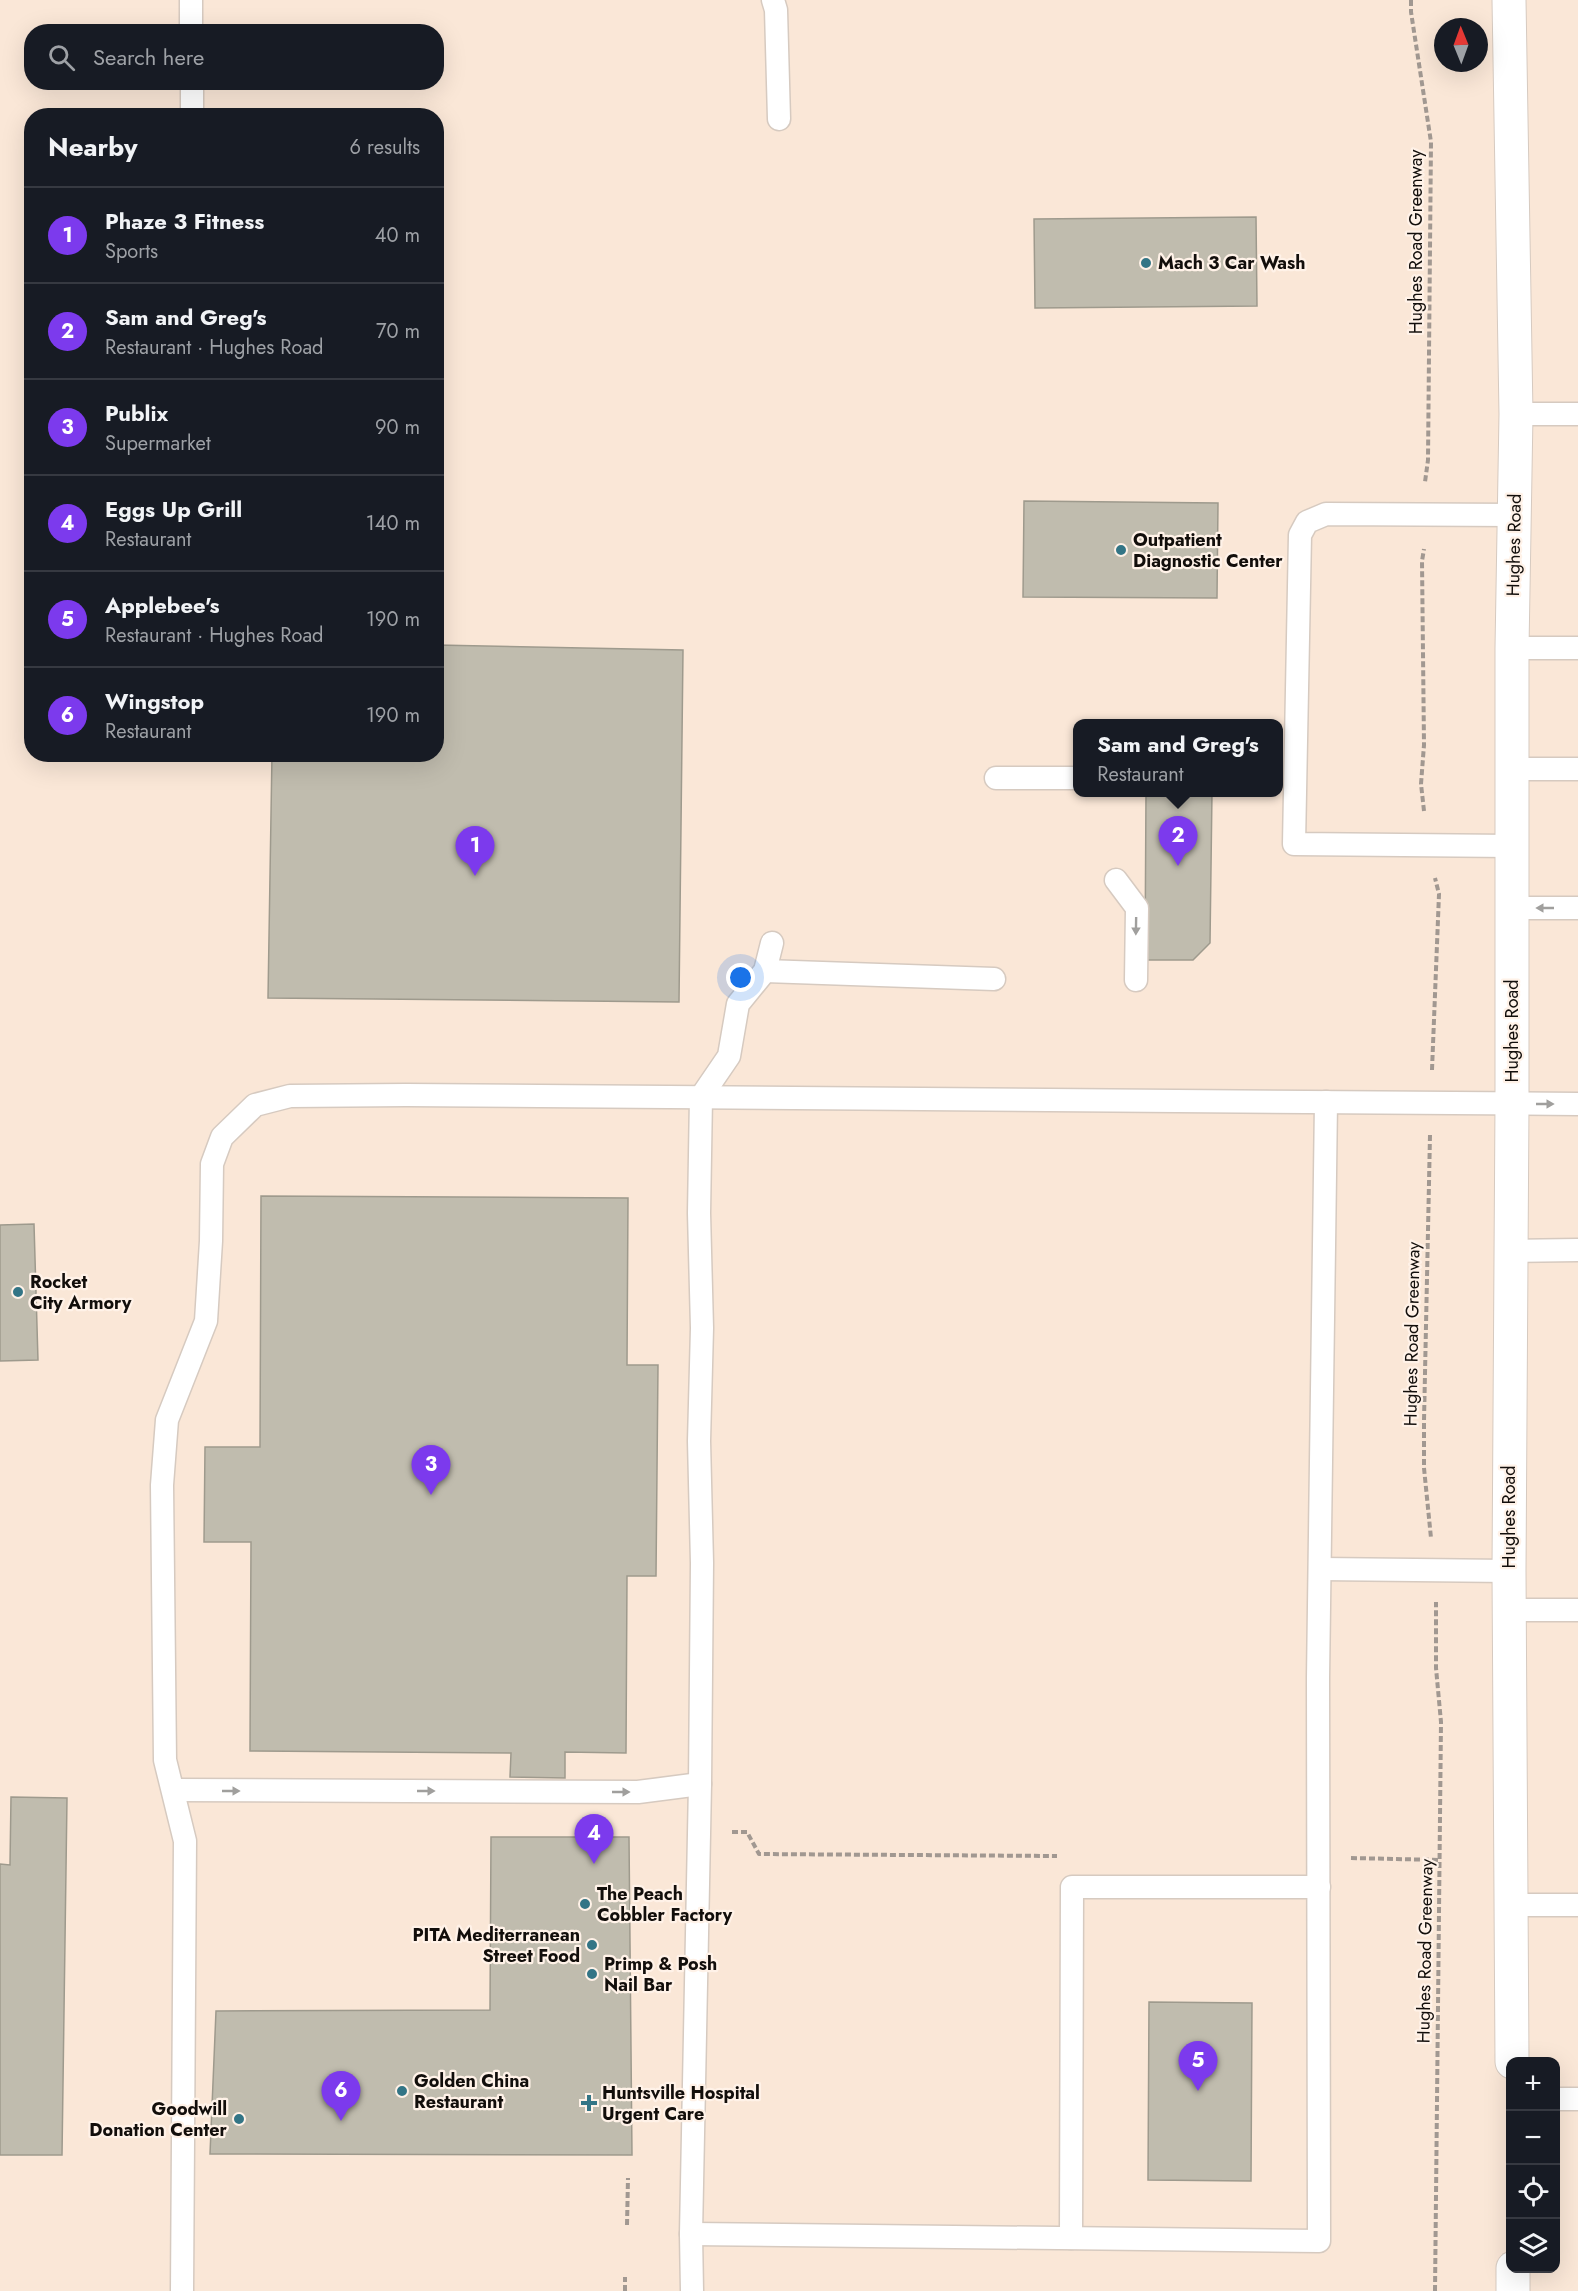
<!DOCTYPE html>
<html lang="en">
<head>
<meta charset="utf-8">
<style>
	:root { --surface:#171b24; --page:#242831; --text:#f1f3f6; --muted:#9ea1a6; --line:#363941; --accent:#7c3aed }
	body { margin:0; font-family:Jost,sans-serif; background:var(--page); color:var(--text) }
	.controls { position:absolute; right:18px; bottom:18px; display:grid; overflow:hidden; border-radius:12px; box-shadow:0 6px 24px #0002 }
	.controls button { width:54px; height:54px; display:grid; place-items:center; padding:0; border:0; border-bottom:2px solid var(--line); background:var(--surface); color:var(--text); font:30px sans-serif }
	.compass { position:absolute; left:1434px; top:18px; width:54px; height:54px; border-radius:50%; background:var(--surface); box-shadow:0 6px 24px #0002; rotate:359deg }
	.you { position:absolute; left:741px; top:978px; width:21px; height:21px; margin:-15px; border:4px solid #fff; border-radius:50%; background:#1a73e8; box-shadow:0 0 0 9px #1a73e833 }
	.badge { display:grid; place-items:center; width:39px; height:39px; border-radius:50%; background:var(--accent); color:#fff; font-size:20px; font-weight:700 }
	.pin { position:absolute; translate:-50% -50px; filter:drop-shadow(0 2px 3px #0008) }
	.pin::after { content:''; position:absolute; top:32px; width:21px; height:18px; background:inherit; clip-path:polygon(0 0,100% 0,50% 100%) }
	.popup { position:absolute; left:1073px; top:719px; width:210px; height:78px; box-sizing:border-box; display:grid; place-content:center; border-radius:12px; background:var(--surface); filter:drop-shadow(0 2px 4px #0005); font-size:20px; white-space:nowrap; color:var(--muted) }
	.popup b { font-size:22px; color:var(--text) }
	.popup::after { content:''; position:absolute; left:50%; top:100%; margin-left:-12px; border:12px solid transparent; border-top-color:var(--surface) }
	.list { margin:0; padding:0; list-style:none }
	h2 { display:flex; justify-content:space-between; align-items:center; height:78px; margin:0; padding:0 24px; font-size:26px }
	h2 small { font-size:20px; font-weight:400; color:var(--muted) }
	.list li { display:grid; grid-template-columns:39px 1fr auto; gap:18px; align-items:center; box-sizing:border-box; height:96px; padding:0 24px; border-top:2px solid var(--line) }
	.list b { display:block; font-size:22px; white-space:nowrap }
	.list p { margin:0; font-size:20px; white-space:nowrap; color:var(--muted) }
	.list em { font-size:20px; font-style:normal; color:var(--muted) }
	.icon { flex:none; width:33px; height:33px; fill:none; stroke:currentColor; stroke-width:2; stroke-linecap:round; stroke-linejoin:round }
	.map { position:relative; flex:none; width:1578px; height:2291px; overflow:hidden }
	.search { position:absolute; background:var(--surface); box-shadow:0 6px 24px #0002; left:24px; top:24px; width:420px; height:66px; display:flex; align-items:center; gap:15px; box-sizing:border-box; padding:0 21px; border-radius:24px; color:var(--muted); font-size:22px }
	.panel { position:absolute; background:var(--surface); box-shadow:0 6px 24px #0002; left:24px; top:108px; width:420px; height:654px; border-radius:24px }
	.map>svg:first-child { display:block }
	.built { fill:#fae7d7; fill-rule:evenodd }
	.building { fill:#c0bcae; stroke:#9e9a8d; stroke-width:1.5 }
	.lines { fill:none; stroke-linecap:round; stroke-linejoin:round }
	.lane-casing { stroke:#d6cac0; stroke-width:25 }
	.secondary-casing { stroke:#d6cac0; stroke-width:35 }
	.path { stroke:#a19891; stroke-width:4; stroke-dasharray:6 3; stroke-linecap:butt }
	.lane { stroke:#fff; stroke-width:22 }
	.secondary { stroke:#fff; stroke-width:33 }
	.oneway { fill:#a09f9d }
	.poi-dot { fill:#337586; stroke:#fff2e8; stroke-width:2 }
	.labels { text-anchor:middle; dominant-baseline:central; stroke-width:4.5; stroke-linejoin:round; paint-order:stroke }
	.street-label { font-size:18px; fill:#120e0b; stroke:#fff2e8 }
	.poi-label { font-size:18px; font-weight:bold; fill:#120e0b; stroke:#fff2e8; text-anchor:start }
</style>
</head>
<body>
<div class="map">
<svg width="1578" height="2291" viewBox="0 0 1578 2291">
	<rect width="100%" height="100%" fill="#fff2e8"/>
	<path class="built" d="M 0,0 L 1578,0 L 1578,2291 L 0,2291 ZM 1443,27 L 1479,27 L 1479,63 L 1443,63 ZM 32,32 L 436,32 L 436,82 L 32,82 ZM 32,116 L 436,116 L 436,754 L 32,754 ZM 1078,724 L 1278,724 L 1278,792 L 1078,792 ZM 1510,2062 L 1556,2062 L 1556,2268 L 1510,2268 Z"/>
	<g class="building">
		<path d="M 1256,217 L 1257,306 L 1035,308 L 1034,219 Z"/>
		<path d="M 1024,501 L 1218,503 L 1217,598 L 1023,597 Z"/>
		<path d="M 436,645 L 683,650 L 679,1002 L 268,998 L 272,754 L 436,754 Z"/>
		<path d="M 1146,792 L 1212,792 L 1210,943 L 1193,960 L 1145,960 Z"/>
		<path d="M 261,1196 L 628,1198 L 627,1365 L 658,1365 L 656,1576 L 627,1576 L 626,1753 L 565,1752 L 565,1778 L 510,1777 L 511,1753 L 250,1751 L 251,1542 L 204,1542 L 205,1447 L 260,1447 Z"/>
		<path d="M 34,1224 L 38,1360 L 0,1361 L 0,1225 Z"/>
		<path d="M 11,1797 L 67,1798 L 62,2155 L 0,2155 L 0,1864 L 10,1865 Z"/>
		<path d="M 491,1837 L 629,1837 L 632,2155 L 210,2154 L 216,2011 L 490,2010 Z"/>
		<path d="M 1149,2002 L 1252,2003 L 1251,2181 L 1148,2180 Z"/>
	</g>
	<g class="lines">
		<g class="lane-casing">
			<g id="lane">
				<path d="M 191,0 L 191,32"/>
				<path d="M 773,0 L 776,10 L 779,119"/>
				<path d="M 192,82 L 192,115"/>
				<path d="M 1516,414 L 1578,414"/>
				<path d="M 1512,648 L 1578,648"/>
				<path d="M 1512,769 L 1578,769"/>
				<path d="M 996,778 L 1078,778"/>
				<path d="M 1512,846 L 1294,844 L 1300,535 L 1307,522 L 1326,514 L 1514,515"/>
				<path d="M 1116,880 L 1137,908 L 1136,980"/>
				<path d="M 1512,908 L 1578,908"/>
				<path d="M 765,971 L 994,979"/>
				<path d="M 1511,1251 L 1578,1250"/>
				<path d="M 1320,1569 L 1509,1571"/>
				<path d="M 1509,1610 L 1578,1610"/>
				<path d="M 173,1790 L 638,1792 L 700,1784"/>
				<path d="M 1511,1905 L 1578,1905"/>
				<path d="M 1556,2099 L 1578,2099"/>
				<path d="M 691,2234 L 1319,2241 L 1318,1678 L 1326,1102"/>
				<path d="M 1071,2238 L 1072,1887 L 1319,1887"/>
				<path d="M 182,2291 L 185,1841 L 165,1760 L 162,1485 L 167,1420 L 206,1321 L 211,1241 L 212,1164 L 222,1137 L 255,1105 L 290,1096 L 406,1095 L 1578,1104"/>
				<path d="M 692,2291 L 691,2234 L 700,1784 L 702,1563 L 699,1441 L 702,1328 L 699,1213 L 701,1097 L 729,1056 L 738,1004 L 765,971 L 772,943"/>
			</g>
		</g>
		<g class="secondary-casing">
			<g id="secondary">
				<path d="M 1509,0 L 1516,414 L 1512,648 L 1512,1104 L 1509,1571 L 1512,2062"/>
				<path d="M 1513,2268 L 1513,2291"/>
			</g>
		</g>
		<g class="path">
			<path d="M 1411,0 L 1411,12 L 1431,142 L 1428,460 L 1425,482"/>
			<path d="M 1424,811 L 1421,784 L 1424,745 L 1422,561 L 1424,549"/>
			<path d="M 1432,1070 L 1439,894 L 1435,878"/>
			<path d="M 1430,1135 L 1424,1421 L 1424,1468 L 1431,1538"/>
			<path d="M 732,1832 L 747,1832 L 759,1854 L 1057,1856"/>
			<path d="M 1351,1858 L 1440,1860"/>
			<path d="M 627,2225 L 628,2178"/>
			<path d="M 625,2291 L 625,2277"/>
			<path d="M 1435,2291 L 1441,1722 L 1436,1668 L 1436,1602"/>
		</g>
		<use href="#lane" class="lane"/>
		<use href="#secondary" class="secondary"/>
	</g>
	<defs><path id="oneway-solid" d="M-6-.8H1V-3.2L6.5 0L1 3.2V.8H-6Z" transform="scale(1.5)"/></defs>
	<g class="oneway">
		<use href="#oneway-solid" transform="translate(1545 908) rotate(-180)"/>
		<use href="#oneway-solid" transform="translate(1136 926) rotate(91)"/>
		<use href="#oneway-solid" transform="translate(1545 1104)"/>
		<use href="#oneway-solid" transform="translate(231 1791)"/>
		<use href="#oneway-solid" transform="translate(426 1791)"/>
		<use href="#oneway-solid" transform="translate(621 1792)"/>
	</g>
	<g class="poi-dot">
		<circle cx="1146" cy="263" r="6"/>
		<circle cx="1121" cy="550" r="6"/>
		<circle cx="18" cy="1292" r="6"/>
		<circle cx="585" cy="1904" r="6"/>
		<circle cx="592" cy="1945" r="6"/>
		<circle cx="592" cy="1974" r="6"/>
		<circle cx="402" cy="2091" r="6"/>
		<path d="M586 2094h6v6h6v6h-6v6h-6v-6h-6v-6h6z"/>
		<circle cx="239" cy="2119" r="6"/>
	</g>
	<g class="labels">
		<g class="street-label">
			<text transform="translate(1416 242) rotate(-90)">Hughes Road Greenway</text>
			<text transform="translate(1514 545) rotate(-89)">Hughes Road</text>
			<text transform="translate(1512 1031) rotate(-90)">Hughes Road</text>
			<text transform="translate(1412 1334) rotate(-89)">Hughes Road Greenway</text>
			<text transform="translate(1509 1517) rotate(-90)">Hughes Road</text>
			<text transform="translate(1425 1951) rotate(-89)">Hughes Road Greenway</text>
		</g>
		<g class="poi-label">
			<text x="1158" y="263">Mach 3 Car Wash</text>
			<text x="1133" y="540">Outpatient<tspan x="1133" dy="21">Diagnostic Center</tspan></text>
			<text x="30" y="1282">Rocket<tspan x="30" dy="21">City Armory</tspan></text>
			<text x="597" y="1894">The Peach<tspan x="597" dy="21">Cobbler Factory</tspan></text>
			<text x="580" y="1935" text-anchor="end">PITA Mediterranean<tspan x="580" dy="21">Street Food</tspan></text>
			<text x="604" y="1964">Primp &amp; Posh<tspan x="604" dy="21">Nail Bar</tspan></text>
			<text x="414" y="2081">Golden China<tspan x="414" dy="21">Restaurant</tspan></text>
			<text x="602" y="2093">Huntsville Hospital<tspan x="602" dy="21">Urgent Care</tspan></text>
			<text x="227" y="2109" text-anchor="end">Goodwill<tspan x="227" dy="21">Donation Center</tspan></text>
		</g>
	</g>
</svg>
<div class="controls">
<button>+</button>
<button>−</button>
<button><svg class="icon" aria-label="locate" viewBox="0 0 24 24"><circle cx="12" cy="12" r="6"/><path d="M12 2v4M12 18v4M2 12h4M18 12h4"/></svg></button>
<button><svg class="icon" aria-label="layers" viewBox="0 0 24 24"><path d="M12 4l9 5-9 5-9-5zM3 14l9 5 9-5"/></svg></button>
</div>
<svg class="compass" viewBox="-18 -18 36 36"><path d="M0-13l5 13h-10z" fill="#e53935"/><path d="M0 13l5-13h-10z" fill="#9ea1a6"/></svg>
<div class="you"></div>
<div class="pin badge" style="left:475px;top:876px">1</div>
<div class="pin badge" style="left:1178px;top:866px">2</div>
<div class="popup"><b>Sam and Greg's</b>Restaurant</div>
<div class="pin badge" style="left:431px;top:1495px">3</div>
<div class="pin badge" style="left:594px;top:1864px">4</div>
<div class="pin badge" style="left:1198px;top:2091px">5</div>
<div class="pin badge" style="left:341px;top:2121px">6</div>
<div class="search"><svg class="icon" aria-label="search" viewBox="0 0 24 24"><circle cx="10" cy="10" r="6"/><path d="M15 15l6 6"/></svg>Search here</div>
<section class="panel">
<h2>Nearby<small>6 results</small></h2>
<ul class="list">
<li><span class="badge">1</span><div><b>Phaze 3 Fitness</b><p>Sports</p></div><em>40 m</em></li>
<li><span class="badge">2</span><div><b>Sam and Greg's</b><p>Restaurant · Hughes Road</p></div><em>70 m</em></li>
<li><span class="badge">3</span><div><b>Publix</b><p>Supermarket</p></div><em>90 m</em></li>
<li><span class="badge">4</span><div><b>Eggs Up Grill</b><p>Restaurant</p></div><em>140 m</em></li>
<li><span class="badge">5</span><div><b>Applebee's</b><p>Restaurant · Hughes Road</p></div><em>190 m</em></li>
<li><span class="badge">6</span><div><b>Wingstop</b><p>Restaurant</p></div><em>190 m</em></li>
</ul>
</section>
</div>
</body>
</html>
